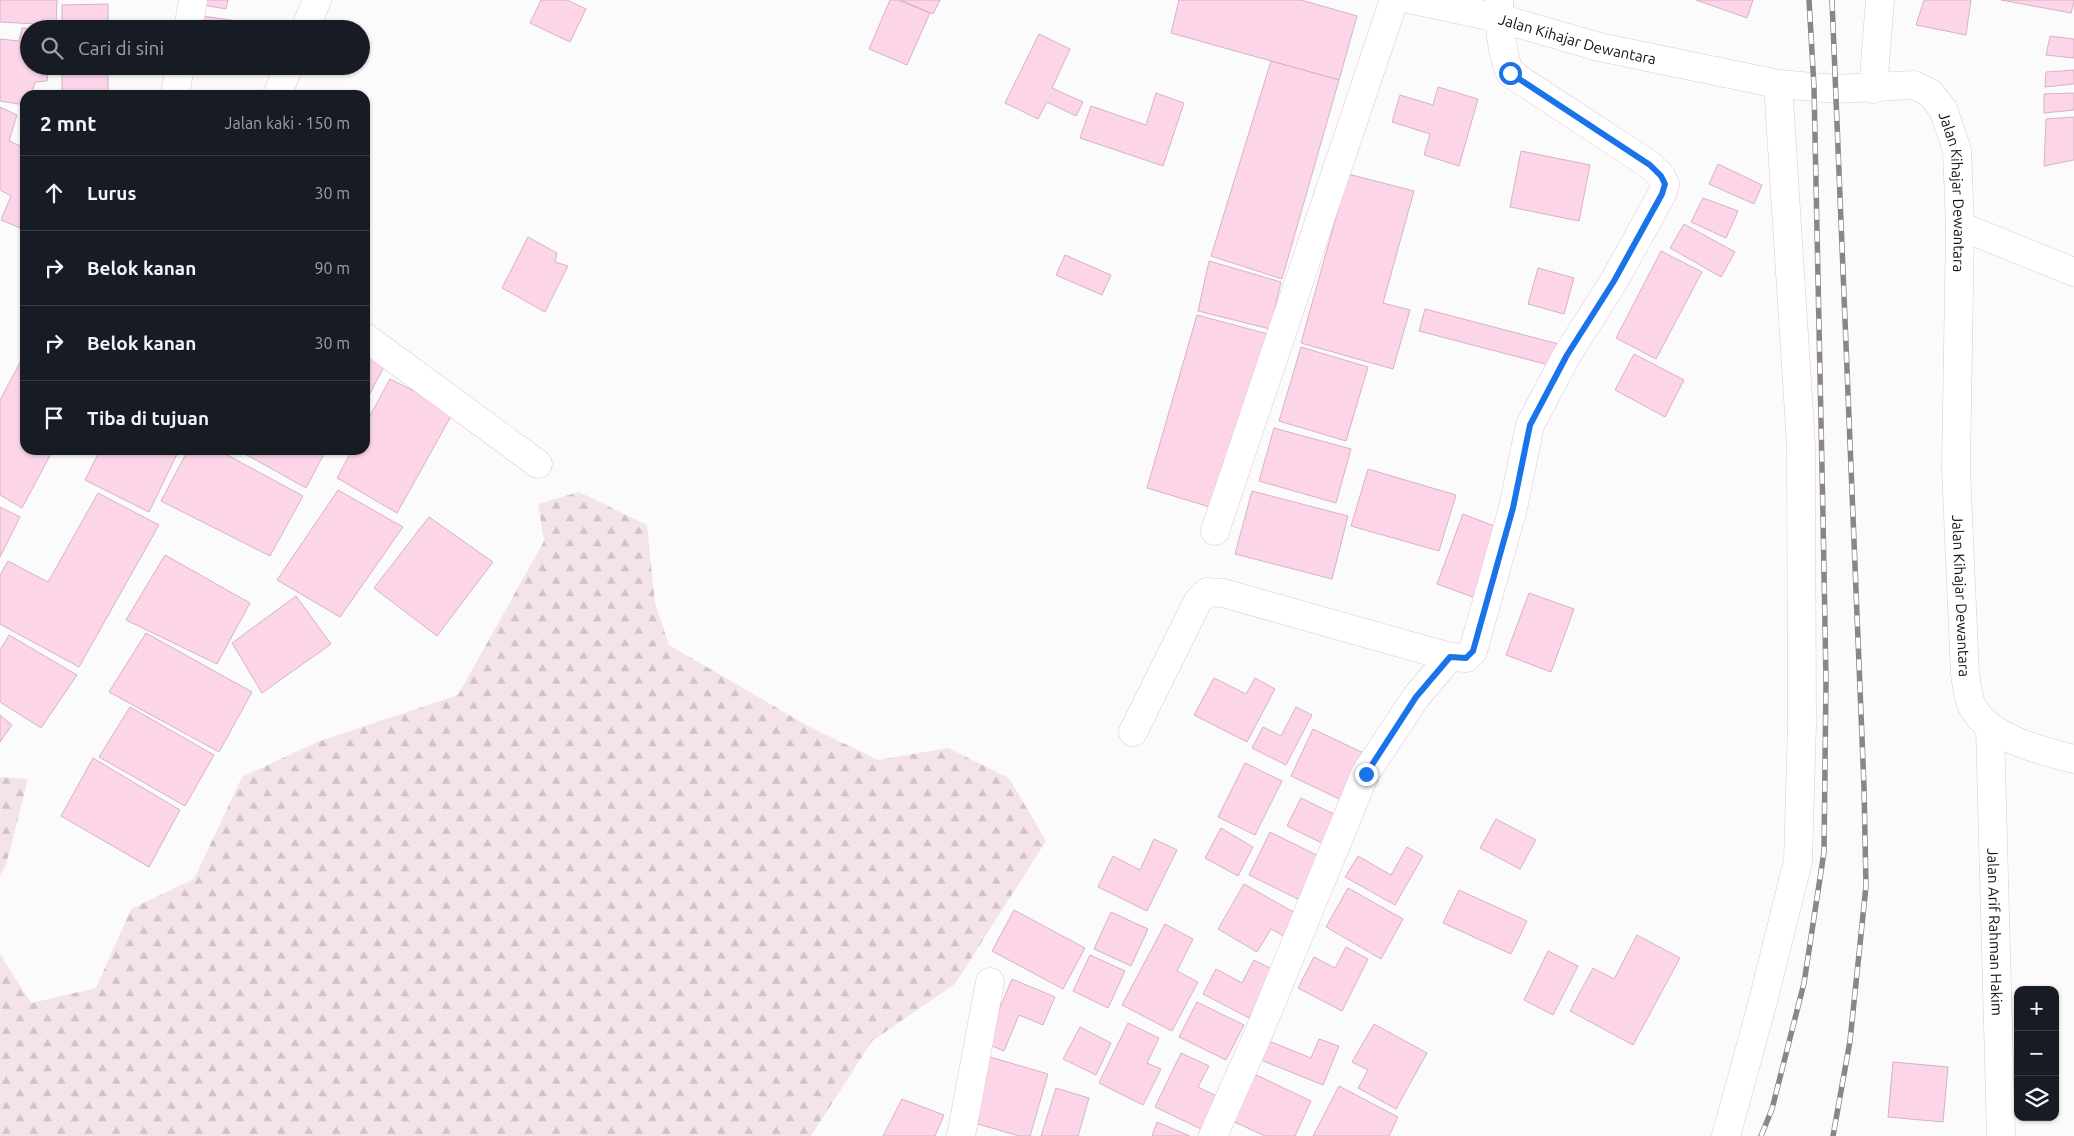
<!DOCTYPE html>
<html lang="id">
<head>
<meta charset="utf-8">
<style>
	:root { --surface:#171b24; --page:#242831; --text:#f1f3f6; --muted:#9ea1a6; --line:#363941 }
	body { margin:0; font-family:Ubuntu,sans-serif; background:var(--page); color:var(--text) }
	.controls { position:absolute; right:15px; bottom:15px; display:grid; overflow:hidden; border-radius:10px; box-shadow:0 1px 4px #0004 }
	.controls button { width:45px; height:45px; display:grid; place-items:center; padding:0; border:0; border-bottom:1px solid var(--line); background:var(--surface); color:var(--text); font:25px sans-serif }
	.stop { position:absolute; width:15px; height:15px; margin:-11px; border:4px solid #1a73e8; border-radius:50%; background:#fff }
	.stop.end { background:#1a73e8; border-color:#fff; box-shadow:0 1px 5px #0008 }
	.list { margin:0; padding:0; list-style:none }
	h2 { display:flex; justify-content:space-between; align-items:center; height:65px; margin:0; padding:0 20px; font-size:21px }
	h2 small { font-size:16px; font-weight:400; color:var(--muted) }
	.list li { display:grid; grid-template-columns:32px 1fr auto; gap:15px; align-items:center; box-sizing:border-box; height:75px; padding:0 20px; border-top:1px solid var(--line) }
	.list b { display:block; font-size:19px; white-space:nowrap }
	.list em { font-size:16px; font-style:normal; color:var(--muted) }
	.icon { flex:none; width:28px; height:28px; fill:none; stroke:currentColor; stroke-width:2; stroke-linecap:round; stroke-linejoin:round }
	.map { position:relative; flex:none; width:2074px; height:1136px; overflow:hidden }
	.search { position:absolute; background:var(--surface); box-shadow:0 1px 4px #0004; left:20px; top:20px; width:350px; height:55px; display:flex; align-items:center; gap:12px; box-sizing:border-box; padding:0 18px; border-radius:28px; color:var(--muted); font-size:19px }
	.panel { position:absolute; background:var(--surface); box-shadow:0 1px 4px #0004; left:20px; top:90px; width:350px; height:365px; border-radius:15px }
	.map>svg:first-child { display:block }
	.forest { fill:url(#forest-firs) }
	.building { fill:#fcd6e8; stroke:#d7b2c4 }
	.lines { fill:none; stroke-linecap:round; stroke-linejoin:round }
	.minor-casing { stroke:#e9c3d5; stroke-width:29 }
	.primary-casing { stroke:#e9c3d5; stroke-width:29 }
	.minor { stroke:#fff; stroke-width:28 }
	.primary { stroke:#fff; stroke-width:28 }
	.rail-casing { stroke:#8b8588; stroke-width:5.5 }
	.rail { stroke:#fff; stroke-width:4; stroke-dasharray:11; stroke-linecap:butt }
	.route { stroke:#1a73e8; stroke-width:6 }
	.labels { text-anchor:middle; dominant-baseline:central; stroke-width:4; stroke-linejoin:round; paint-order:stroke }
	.street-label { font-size:15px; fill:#1a0d14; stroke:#fff }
</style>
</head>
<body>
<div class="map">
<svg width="2074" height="1136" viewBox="0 0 2074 1136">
	<defs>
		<pattern id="forest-firs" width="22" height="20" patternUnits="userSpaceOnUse" patternTransform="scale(1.25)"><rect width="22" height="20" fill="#f5e3ec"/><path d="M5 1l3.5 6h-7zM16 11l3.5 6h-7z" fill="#d1c2ca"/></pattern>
	</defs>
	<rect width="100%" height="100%" fill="#fbfbfb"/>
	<g class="forest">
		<path d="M 579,492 L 647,525 L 655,603 L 669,645 L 808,726 L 878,760 L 948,748 L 1009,778 L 1046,841 L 955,984 L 872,1041 L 811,1136 L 0,1136 L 0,954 L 31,1003 L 96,988 L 131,909 L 194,879 L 242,777 L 317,742 L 458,695 L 544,541 L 538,504 Z"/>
		<path d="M 0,777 L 28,779 L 6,865 L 0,876 Z"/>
	</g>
	<g class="building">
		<path d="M 0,0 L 57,0 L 56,25 L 0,22 Z"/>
		<path d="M 198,0 L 228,0 L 226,9 L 197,4 Z"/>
		<path d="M 541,0 L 567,0 L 586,9 L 570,42 L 530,23 Z"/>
		<path d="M 890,0 L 898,0 L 930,13 L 907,65 L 869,49 Z"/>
		<path d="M 901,0 L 940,0 L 933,14 Z"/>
		<path d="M 1179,0 L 1301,0 L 1357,16 L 1339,80 L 1171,33 Z"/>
		<path d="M 1696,0 L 1753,0 L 1747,18 Z"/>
		<path d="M 1924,0 L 1971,0 L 1966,35 L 1916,25 Z"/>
		<path d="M 2001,0 L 2074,0 L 2074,2 L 2071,13 Z"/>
		<path d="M 108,4 L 108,29 L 62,29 L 62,5 Z"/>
		<path d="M 203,16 L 236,21 L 235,29 L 201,29 Z"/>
		<path d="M 22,28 L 39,29 L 29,29 L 29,66 L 49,66 L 47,81 L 35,82 L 31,95 L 25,95 L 25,105 L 0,101 L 0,39 L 19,41 Z"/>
		<path d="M 1039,34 L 1070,49 L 1052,88 L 1083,102 L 1076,116 L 1047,102 L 1038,119 L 1005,103 Z"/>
		<path d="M 2050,36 L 2074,39 L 2074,58 L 2046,55 Z"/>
		<path d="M 1271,61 L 1339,80 L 1282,279 L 1211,256 Z"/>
		<rect x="62" y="66" width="46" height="29"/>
		<path d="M 2074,70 L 2074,84 L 2045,87 L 2046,72 Z"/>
		<path d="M 1438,87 L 1478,99 L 1459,166 L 1424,155 L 1430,134 L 1392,122 L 1400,95 L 1433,105 Z"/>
		<path d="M 1156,93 L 1184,103 L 1163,166 L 1080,138 L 1091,106 L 1146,125 Z"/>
		<path d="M 2074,93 L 2074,110 L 2044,113 L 2044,94 Z"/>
		<path d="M 0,107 L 17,115 L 9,141 L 25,148 L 25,230 L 1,220 L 11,196 L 0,190 Z"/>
		<path d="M 2074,117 L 2074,160 L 2044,166 L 2046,119 Z"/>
		<path d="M 1521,151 L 1590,165 L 1579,221 L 1510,207 Z"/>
		<path d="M 1718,164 L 1762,185 L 1754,204 L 1709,184 Z"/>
		<path d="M 1348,174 L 1414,191 L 1383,303 L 1410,310 L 1393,369 L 1301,343 Z"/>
		<path d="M 1703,198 L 1738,211 L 1726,238 L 1691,222 Z"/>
		<path d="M 1684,224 L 1735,252 L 1721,277 L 1670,248 Z"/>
		<path d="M 528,237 L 557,253 L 555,262 L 568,266 L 545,312 L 502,288 Z"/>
		<path d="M 1661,251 L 1702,272 L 1656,359 L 1616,338 Z"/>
		<path d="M 1065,255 L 1111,275 L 1102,295 L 1056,275 Z"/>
		<path d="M 1209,261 L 1281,282 L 1270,329 L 1198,311 Z"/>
		<path d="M 1538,268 L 1574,278 L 1564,314 L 1528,304 Z"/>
		<path d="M 1425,309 L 1570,347 L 1564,369 L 1419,331 Z"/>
		<path d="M 1197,315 L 1268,334 L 1213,508 L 1147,488 Z"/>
		<path d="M 1301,347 L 1368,367 L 1346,441 L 1279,421 Z"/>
		<path d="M 365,350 L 387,361 L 365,403 Z"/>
		<path d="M 25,353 L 25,450 L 53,450 L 22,508 L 0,495 L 0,400 Z"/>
		<path d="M 1634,354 L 1684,380 L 1665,417 L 1615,390 Z"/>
		<path d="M 390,379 L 454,411 L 397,513 L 337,478 L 352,450 L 365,450 L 365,425 Z"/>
		<path d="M 1274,428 L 1351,449 L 1336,503 L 1259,481 Z"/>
		<path d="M 100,450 L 179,450 L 149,512 L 85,480 Z"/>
		<path d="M 188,450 L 218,450 L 303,496 L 270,556 L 161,501 Z"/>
		<path d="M 238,450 L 326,450 L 306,488 Z"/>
		<path d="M 1368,469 L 1456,495 L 1439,551 L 1351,526 Z"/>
		<path d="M 338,490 L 403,527 L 340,617 L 277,580 Z"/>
		<path d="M 1252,491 L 1348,516 L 1332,579 L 1235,554 Z"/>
		<path d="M 98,493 L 159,525 L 79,667 L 0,624 L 0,575 L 8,561 L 48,582 Z"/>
		<path d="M 0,507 L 20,517 L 0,557 Z"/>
		<path d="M 1463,514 L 1507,531 L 1481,600 L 1437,584 Z"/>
		<path d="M 429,517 L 493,562 L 437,636 L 374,588 Z"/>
		<path d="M 165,555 L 250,603 L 217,664 L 126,620 Z"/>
		<path d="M 1529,593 L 1574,609 L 1551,672 L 1506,655 Z"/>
		<path d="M 296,596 L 331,644 L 262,693 L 232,643 Z"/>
		<path d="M 146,633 L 252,692 L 219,752 L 109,692 Z"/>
		<path d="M 9,635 L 77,675 L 41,728 L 0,702 L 0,650 Z"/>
		<path d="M 1214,678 L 1246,694 L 1255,678 L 1275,689 L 1247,742 L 1194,715 Z"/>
		<path d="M 130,707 L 214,755 L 185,806 L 99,757 Z"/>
		<path d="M 1296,707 L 1312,715 L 1286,765 L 1252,748 L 1263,727 L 1281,736 Z"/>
		<path d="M 0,715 L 12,725 L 0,742 Z"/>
		<path d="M 1313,729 L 1374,758 L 1352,805 L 1291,776 Z"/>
		<path d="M 93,758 L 180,810 L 149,867 L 61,816 Z"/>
		<path d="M 1245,763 L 1282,781 L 1255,835 L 1218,817 Z"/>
		<path d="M 1301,798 L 1344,819 L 1330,847 L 1287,826 Z"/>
		<path d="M 1496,819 L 1536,840 L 1520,869 L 1480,848 Z"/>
		<path d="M 1221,828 L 1253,847 L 1238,876 L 1205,858 Z"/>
		<path d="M 1270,832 L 1329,861 L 1308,904 L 1249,875 Z"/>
		<path d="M 1154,839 L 1177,850 L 1147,911 L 1098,887 L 1113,856 L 1140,870 Z"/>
		<path d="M 1407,847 L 1423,856 L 1395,905 L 1345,877 L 1358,856 L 1391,875 Z"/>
		<path d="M 1244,884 L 1304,918 L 1291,940 L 1271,929 L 1257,952 L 1218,929 Z"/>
		<path d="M 1348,888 L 1403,919 L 1381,959 L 1326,927 Z"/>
		<path d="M 1459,890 L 1527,921 L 1511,954 L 1443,923 Z"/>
		<path d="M 1014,910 L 1085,948 L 1063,989 L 992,951 Z"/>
		<path d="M 1111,912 L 1148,929 L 1131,966 L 1094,949 Z"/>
		<path d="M 1165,924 L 1193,939 L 1177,971 L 1198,982 L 1172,1031 L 1122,1005 Z"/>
		<path d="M 1637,935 L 1680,958 L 1633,1045 L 1570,1011 L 1593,968 L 1614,979 Z"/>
		<path d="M 1346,947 L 1368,959 L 1342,1011 L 1298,988 L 1314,957 L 1335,968 Z"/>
		<path d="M 1548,951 L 1578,966 L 1553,1015 L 1524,1000 Z"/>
		<path d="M 1090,955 L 1125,971 L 1108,1008 L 1073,991 Z"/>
		<path d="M 1254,960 L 1274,970 L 1249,1018 L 1203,994 L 1216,969 L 1242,983 Z"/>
		<path d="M 1012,979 L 1055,997 L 1043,1025 L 1019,1015 L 1004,1051 L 985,1043 Z"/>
		<path d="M 1197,1002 L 1244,1025 L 1226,1060 L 1179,1037 Z"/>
		<path d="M 1128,1023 L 1159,1038 L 1147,1063 L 1161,1069 L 1143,1105 L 1099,1083 Z"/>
		<path d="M 1374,1024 L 1427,1053 L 1396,1109 L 1358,1088 L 1368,1070 L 1352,1062 Z"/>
		<path d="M 1080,1027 L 1111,1043 L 1096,1075 L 1063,1059 Z"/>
		<path d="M 1319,1039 L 1339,1046 L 1323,1085 L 1261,1060 L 1269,1041 L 1311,1058 Z"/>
		<path d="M 1181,1053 L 1209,1066 L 1198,1087 L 1217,1096 L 1201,1129 L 1155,1107 Z"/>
		<path d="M 990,1057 L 1048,1074 L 1030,1136 L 1019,1136 L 971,1122 Z"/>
		<path d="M 1893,1062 L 1948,1067 L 1943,1122 L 1888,1117 Z"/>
		<path d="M 1252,1073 L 1311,1101 L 1295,1136 L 1265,1136 L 1230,1120 Z"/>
		<path d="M 1339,1086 L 1398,1117 L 1389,1136 L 1313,1136 Z"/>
		<path d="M 1056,1088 L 1089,1098 L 1078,1136 L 1041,1136 Z"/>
		<path d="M 902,1099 L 944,1115 L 935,1136 L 883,1136 Z"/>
		<path d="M 1157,1122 L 1190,1136 L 1152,1136 Z"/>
	</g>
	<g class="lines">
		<g class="minor-casing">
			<g id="minor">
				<path d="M 188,29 L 193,0"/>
				<path d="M 305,29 L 317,0"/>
				<path d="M 1873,89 L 1880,0"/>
				<path d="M 175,95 L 180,66"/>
				<path d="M 277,95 L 289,66"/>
				<path d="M 1960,226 L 2074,272"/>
				<path d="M 365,337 L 538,464"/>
				<path d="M 1215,531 L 1394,0"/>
				<path id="s1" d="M 1990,728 L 2001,1136"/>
				<path d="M 1133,732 L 1198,601 L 1207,592 L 1223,593 L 1450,657"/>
				<path d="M 961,1136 L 990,982"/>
				<path d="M 1213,1136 L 1260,1030 L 1365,774 L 1416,697 L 1450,657 L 1466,658 L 1473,651 L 1513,508 L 1530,425 L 1567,355 L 1614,281 L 1662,194 L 1665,184 L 1661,176 L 1650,165 L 1510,73 C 1501,51 1499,24 1499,0"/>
				<path d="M 1726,1136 L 1762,1005 L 1798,861 L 1802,724 L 1801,445 L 1778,84"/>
			</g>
		</g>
		<g class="primary-casing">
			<g id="primary">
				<path id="s2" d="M 1413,0 L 1499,18 L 1599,47 L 1778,84 L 1836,89 L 1914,85 L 1930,93 L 1943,109 L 1957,150 L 1960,226 L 1956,469 L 1965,675 C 1967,685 1968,698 1972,706 C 1988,738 2042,751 2074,759"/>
			</g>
		</g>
		<use href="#minor" class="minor"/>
		<use href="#primary" class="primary"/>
		<g class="rail-casing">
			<g id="rail">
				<path d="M 1832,0 L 1864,787 L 1866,886 L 1850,1041 L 1833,1136"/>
				<path d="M 1761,1136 L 1772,1109 L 1804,983 L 1824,852 L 1826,680 L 1823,517 L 1814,87 L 1809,0"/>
			</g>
		</g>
		<use href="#rail" class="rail"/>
	</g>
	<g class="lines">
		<path class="route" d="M 1366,774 L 1416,697 L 1450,657 L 1466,658 L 1473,651 L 1513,508 L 1530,425 L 1567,355 L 1614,281 L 1662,194 L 1665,184 L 1661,176 L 1650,165 L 1510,73"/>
	</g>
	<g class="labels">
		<g class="street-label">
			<text stroke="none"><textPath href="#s2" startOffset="169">Jalan Kihajar Dewantara</textPath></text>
			<text stroke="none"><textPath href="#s2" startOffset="634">Jalan Kihajar Dewantara</textPath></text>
			<text stroke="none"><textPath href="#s2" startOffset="1039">Jalan Kihajar Dewantara</textPath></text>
			<text stroke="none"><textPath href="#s1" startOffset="204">Jalan Arif Rahman Hakim</textPath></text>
		</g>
	</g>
</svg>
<div class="controls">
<button>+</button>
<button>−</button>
<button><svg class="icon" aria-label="layers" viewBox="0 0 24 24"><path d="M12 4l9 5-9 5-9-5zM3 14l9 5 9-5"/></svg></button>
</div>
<div class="stop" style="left:1510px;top:73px"></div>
<div class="stop end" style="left:1366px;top:774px"></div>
<div class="search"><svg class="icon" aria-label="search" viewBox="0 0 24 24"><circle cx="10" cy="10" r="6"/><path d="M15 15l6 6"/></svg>Cari di sini</div>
<section class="panel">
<h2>2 mnt<small>Jalan kaki · 150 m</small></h2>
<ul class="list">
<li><svg class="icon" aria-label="ahead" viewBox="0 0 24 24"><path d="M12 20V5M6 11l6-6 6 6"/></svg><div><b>Lurus</b></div><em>30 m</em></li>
<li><svg class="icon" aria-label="right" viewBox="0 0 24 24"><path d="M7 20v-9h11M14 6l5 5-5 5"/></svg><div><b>Belok kanan</b></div><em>90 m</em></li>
<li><svg class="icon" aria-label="right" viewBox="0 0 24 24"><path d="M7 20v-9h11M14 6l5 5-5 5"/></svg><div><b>Belok kanan</b></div><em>30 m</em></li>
<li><svg class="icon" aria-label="arrive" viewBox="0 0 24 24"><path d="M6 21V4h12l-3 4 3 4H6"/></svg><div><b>Tiba di tujuan</b></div></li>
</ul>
</section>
</div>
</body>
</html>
